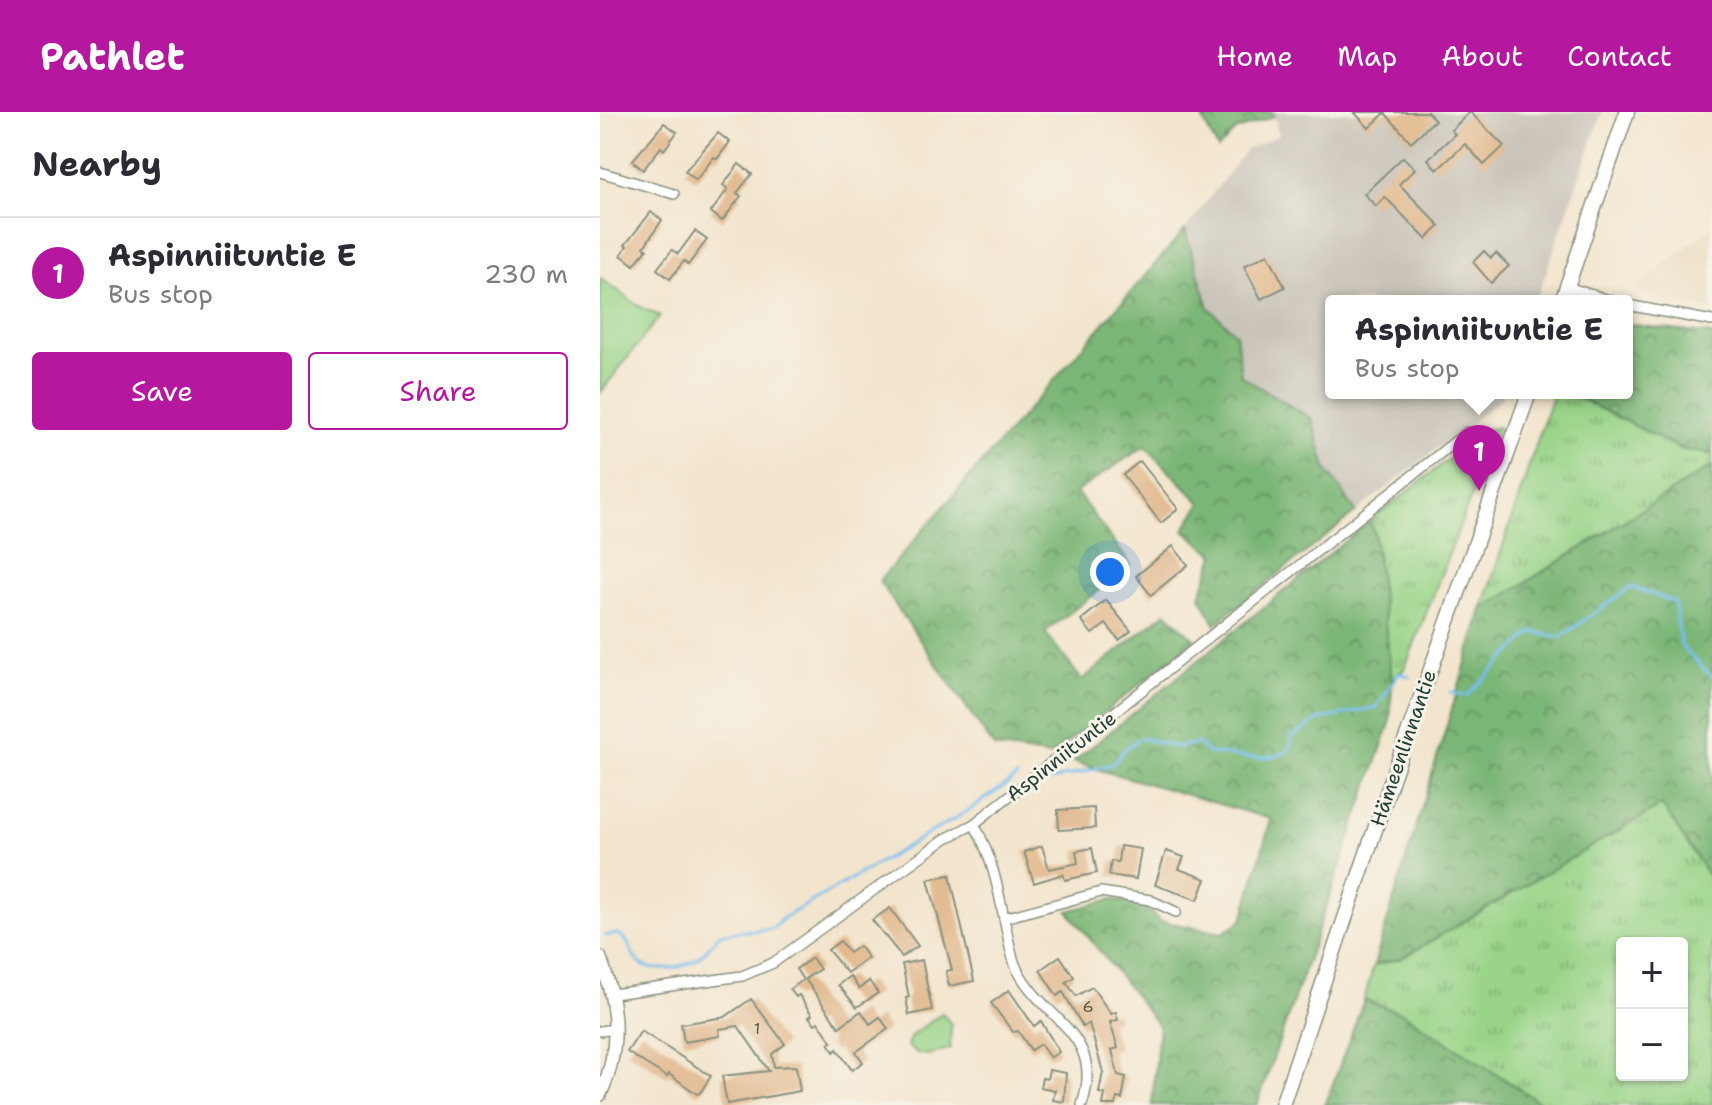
<!DOCTYPE html>
<html lang="en">
<head>
<meta charset="utf-8">
<style>
	:root { --surface:#fff; --page:#f7f7f7; --text:#2b2b33; --muted:#7c7c81; --line:#e1e1e2; --accent:#b5179e }
	body { margin:0; font-family:"Shantell Sans",sans-serif; background:var(--page); color:var(--text) }
	.controls { position:absolute; right:24px; bottom:24px; display:grid; overflow:hidden; border-radius:8px; box-shadow:0 2px 6px #0004 }
	.controls button { width:72px; height:72px; display:grid; place-items:center; padding:0; border:0; border-bottom:2px solid var(--line); background:var(--surface); color:var(--text); font:40px sans-serif }
	.you { position:absolute; left:510px; top:460px; width:28px; height:28px; margin:-20px; border:6px solid #fff; border-radius:50%; background:#1a73e8; box-shadow:0 0 0 12px #1a73e833 }
	.badge { display:grid; place-items:center; width:52px; height:52px; border-radius:50%; background:var(--accent); color:#fff; font-size:26px; font-weight:700 }
	.pin { position:absolute; translate:-50% -66px; filter:drop-shadow(0 2px 4px #0008) }
	.pin::after { content:''; position:absolute; top:42px; width:28px; height:24px; background:inherit; clip-path:polygon(0 0,100% 0,50% 100%) }
	.popup { position:absolute; left:725px; top:183px; width:308px; height:104px; box-sizing:border-box; display:grid; place-content:center; border-radius:8px; background:var(--surface); filter:drop-shadow(0 2px 6px #0005); font-size:26px; white-space:nowrap; color:var(--muted) }
	.popup b { font-size:30px; color:var(--text) }
	.popup::after { content:''; position:absolute; left:50%; top:100%; margin-left:-16px; border:16px solid transparent; border-top-color:var(--surface) }
	.list { margin:0; padding:0; list-style:none }
	h2 { display:flex; justify-content:space-between; align-items:center; height:104px; margin:0; padding:0 32px; font-size:34px }
	h2 small { font-size:26px; font-weight:400; color:var(--muted) }
	.list li { display:grid; grid-template-columns:52px 1fr auto; gap:24px; align-items:center; box-sizing:border-box; height:112px; padding:0 32px; border-top:2px solid var(--line) }
	.list b { display:block; font-size:30px; white-space:nowrap }
	.list p { margin:0; font-size:26px; white-space:nowrap; color:var(--muted) }
	.list em { font-size:26px; font-style:normal; color:var(--muted) }
	.actions { display:flex; gap:16px; padding:24px 32px }
	.actions a { flex:1; padding:18px 0; border:2px solid var(--accent); border-radius:8px; text-align:center; font-size:28px; color:var(--accent) }
	.actions .main { background:var(--accent); color:#fff }
	.map { position:relative; flex:none; width:1112px; height:993px; overflow:hidden }
	header { display:flex; align-items:center; gap:48px; box-sizing:border-box; height:112px; padding:0 40px; background:var(--accent); color:#fff }
	header strong { font-size:38px }
	nav { display:flex; gap:44px; margin-inline-start:auto; font-size:28px }
	main { display:flex }
	aside { flex:1; background:var(--surface) }
	.map>svg:first-child { display:block }
	.built { fill:#e9d9ba }
	.industrial { fill:#c9c3b8 }
	.grass { fill:url(#grass-tufts); stroke:#5c885e; stroke-width:2; fill-rule:evenodd }
	.forest { fill:url(#forest-crowns); stroke:#4c7a54; stroke-width:2 }
	.park { fill:#99d488; stroke:#5c885e; stroke-width:2 }
	.lines { fill:none; stroke-linecap:round; stroke-linejoin:round }
	.stream { stroke:#78c0f0; stroke-width:3 }
	.building { fill:#e2ba90 }
	.minor-casing { stroke:#899180; stroke-width:12 }
	.tertiary-casing { stroke:#899180; stroke-width:15 }
	.secondary-casing { stroke:#899180; stroke-width:17 }
	.minor { stroke:#fff; stroke-width:9 }
	.tertiary { stroke:#fff; stroke-width:12 }
	.secondary { stroke:#fff; stroke-width:14 }
	.labels { text-anchor:middle; dominant-baseline:central; stroke-width:6; stroke-linejoin:round; paint-order:stroke }
	.number-label { font-size:16px; fill:#505c4b }
	.street-label { font-size:20px; fill:#1f3d34; stroke:#f7f3e8 }
</style>
</head>
<body>
<header>
<strong>Pathlet</strong>
<nav><a>Home</a><a>Map</a><a>About</a><a>Contact</a></nav>
</header>
<main>
<aside>
<h2>Nearby<small></small></h2>
<ul class="list">
<li><span class="badge">1</span><div><b>Aspinniituntie E</b><p>Bus stop</p></div><em>230 m</em></li>
</ul>
<div class="actions"><a class="main">Save</a><a>Share</a></div>
</aside>
<div class="map">
<svg width="1112" height="993" viewBox="0 0 1112 993">
	<defs>
		<pattern id="grass-tufts" width="24" height="20" patternUnits="userSpaceOnUse" patternTransform="scale(2)"><rect width="24" height="20" fill="#99d488"/><path d="M3 7l-1-3M5 7V3M7 7l1-3M15 17l-1-3M17 17v-4M19 17l1-3" fill="none" stroke="#7cad70"/></pattern>
		<pattern id="forest-crowns" width="20" height="18" patternUnits="userSpaceOnUse" patternTransform="scale(2)"><rect width="20" height="18" fill="#7ab674"/><path d="M2 6a3 3 0 1 1 6 0M12 15a3 3 0 1 1 6 0" fill="none" stroke="#639560"/></pattern>
	</defs>
	<rect width="100%" height="100%" fill="#f7f3e8"/>
	<filter id="ink" filterUnits="userSpaceOnUse"><feTurbulence type="fractalNoise" baseFrequency=".0125" numOctaves="2"/><feDisplacementMap in="SourceGraphic" scale="16" xChannelSelector="R" yChannelSelector="G"/><feConvolveMatrix kernelMatrix="1 2 1 2 8 2 1 2 1" color-interpolation-filters="sRGB"/></filter>
	<filter id="wash" filterUnits="userSpaceOnUse"><feTurbulence type="fractalNoise" baseFrequency=".006" numOctaves="4" result="noise"/><feDisplacementMap in="SourceGraphic" scale="32" xChannelSelector="R" yChannelSelector="G"/><feGaussianBlur stdDeviation="1.8" result="paint"/><feColorMatrix in="noise" values="0 0 0 0 0 0 0 0 0 0 0 0 0 0 0 0 0 1.4 0 .05"/><feComposite in="paint" operator="in"/></filter>
	<g filter="url(#wash)">
		<rect width="100%" height="100%" fill="#f3e5cd"/>
		<path class="built" d="M 1112,115 L 1112,198 L 1053,186 L 1034,176 Z"/>
		<path class="industrial" d="M 673,0 L 1002,0 L 936,189 L 731,189 L 731,281 L 903,281 L 902,286 L 756,400 L 726,356 L 712,307 L 640,264 L 636,222 L 609,196 L 585,118 L 646,38 L 679,23 Z"/>
		<g class="grass">
			<path d="M 953,281 L 969,281 L 1081,337 L 1112,342 L 1112,354 L 882,498 Z"/>
			<path d="M 898,315 L 805,556 L 792,569 L 774,420 L 769,410 L 884,319 Z"/>
			<path d="M 1062,693 L 1112,769 L 1112,993 L 944,993 L 802,901 L 764,888 L 774,853 L 802,846 ZM 1022,831 L 1082,831 L 1082,963 L 1022,963 Z"/>
		</g>
		<g class="forest">
			<path d="M 599,0 L 673,0 L 674,4 L 635,19 L 618,37 Z"/>
			<path d="M 585,118 L 609,196 L 636,222 L 641,264 L 712,307 L 726,356 L 756,400 L 615,512 L 600,484 L 615,443 L 584,418 L 601,391 L 545,334 L 476,380 L 531,453 L 445,520 L 482,568 L 566,500 L 595,528 L 450,644 L 394,635 L 279,469 Z"/>
			<path d="M 1027,212 L 1112,223 L 1112,342 L 1081,337 L 969,281 L 1027,281 Z"/>
			<path d="M 1112,354 L 1112,769 L 1062,693 L 802,846 L 774,853 L 882,498 Z"/>
			<path d="M 769,410 L 774,420 L 792,569 L 790,611 L 657,993 L 552,993 L 559,914 L 468,799 L 513,787 L 544,795 L 560,809 L 623,821 L 643,807 L 671,707 L 473,650 Z"/>
			<path d="M 764,888 L 802,901 L 944,993 L 725,993 Z"/>
		</g>
		<g class="park">
			<path d="M 0,166 L 42,196 L 60,204 L 0,281 Z"/>
			<path d="M 342,901 L 351,912 L 350,936 C 334,942 319,949 307,933 L 311,924 Z"/>
		</g>
		<g class="lines">
			<g class="stream">
				<path d="M 851,580 L 867,584 L 932,520 L 961,525 L 1031,475 L 1074,490 L 1081,534 L 1112,565"/>
				<path d="M 448,669 L 513,652 L 525,637 L 540,626 L 578,635 L 598,631 L 608,641 C 634,643 667,652 689,638 L 692,625 L 718,608 L 777,595 L 799,561 L 809,564"/>
				<path d="M 6,824 L 18,822 C 32,831 27,834 35,846 C 47,864 85,857 99,845 C 107,839 113,829 120,822 C 131,819 168,818 173,816 C 176,814 179,810 182,807 L 371,697 L 417,665"/>
			</g>
		</g>
		<g id="blocks">
			<g class="building">
				<path d="M 754,0 L 827,0 L 835,8 L 811,30 L 785,1 L 769,16 Z"/>
				<path d="M 870,0 L 904,34 L 884,53 L 865,32 L 837,58 L 828,47 L 855,22 L 851,18 Z"/>
				<path d="M 64,11 L 77,20 L 64,38 L 61,35 L 43,58 L 32,49 Z"/>
				<path d="M 118,21 L 130,30 L 117,47 L 114,45 L 96,68 L 85,59 Z"/>
				<path d="M 803,45 L 815,57 L 799,72 L 840,114 L 826,127 L 785,85 L 776,94 L 764,82 Z"/>
				<path d="M 139,52 L 152,62 L 137,81 L 141,84 L 122,109 L 111,100 L 128,77 L 123,73 Z"/>
				<path d="M 51,100 L 62,108 L 44,135 L 47,137 L 34,153 L 21,143 L 27,134 L 25,133 Z"/>
				<path d="M 95,119 L 107,128 L 88,153 L 84,149 L 70,167 L 57,157 L 72,138 L 78,142 Z"/>
				<path d="M 884,139 L 891,146 L 896,141 L 909,154 L 891,171 L 873,150 Z"/>
				<path d="M 668,142 L 685,175 L 661,187 L 644,154 Z"/>
				<path d="M 540,349 L 578,397 L 561,411 L 523,363 Z"/>
				<path d="M 573,434 L 588,453 L 551,483 L 536,464 Z"/>
				<path d="M 506,488 L 531,519 L 519,528 L 506,512 L 492,522 L 481,508 Z"/>
				<path d="M 494,696 L 495,716 L 459,718 L 458,698 Z"/>
				<path d="M 442,734 L 449,757 L 478,751 L 476,739 L 492,736 L 497,761 L 465,768 L 463,762 L 434,771 L 424,740 Z"/>
				<path d="M 520,734 L 541,737 L 536,767 L 509,763 L 511,749 L 518,750 Z"/>
				<path d="M 566,739 L 584,745 L 579,757 L 606,767 L 598,788 L 555,773 Z"/>
				<path d="M 350,763 L 374,869 L 349,874 L 346,859 L 352,858 L 328,767 Z"/>
				<path d="M 290,796 L 318,834 L 302,845 L 272,808 Z"/>
				<path d="M 240,829 L 249,841 L 259,834 L 268,846 L 247,861 L 228,838 Z"/>
				<path d="M 460,844 L 474,865 L 466,870 L 476,884 L 492,875 L 511,902 L 516,900 L 518,908 L 510,910 L 518,936 L 512,938 L 518,963 L 526,965 L 522,987 L 517,986 L 515,993 L 503,993 L 505,982 L 499,981 L 503,960 L 489,911 L 483,915 L 463,880 L 457,884 L 440,858 Z"/>
				<path d="M 212,846 L 220,857 L 205,867 L 239,915 L 261,899 L 270,912 L 280,905 L 288,917 L 256,940 L 263,950 L 252,958 L 237,937 L 234,940 L 229,932 L 232,930 L 218,910 L 215,912 L 209,905 L 212,903 L 199,883 L 196,885 L 190,877 L 203,868 L 196,857 Z"/>
				<path d="M 322,848 L 332,898 L 309,903 L 306,886 L 309,885 L 302,852 Z"/>
				<path d="M 250,864 L 259,877 L 269,869 L 278,881 L 257,895 L 238,873 Z"/>
				<path d="M 409,878 L 434,914 L 441,909 L 459,940 L 450,946 L 440,932 L 431,938 L 418,919 L 413,920 L 391,891 Z"/>
				<path d="M 151,887 L 185,932 L 172,942 L 174,955 L 196,954 L 200,979 L 127,992 L 122,964 L 169,959 L 138,914 L 119,917 L 120,924 L 84,930 L 81,912 L 125,905 Z"/>
				<path d="M 41,919 L 111,964 L 100,981 L 97,982 L 69,962 L 67,965 L 27,940 Z"/>
				<path d="M 449,958 L 466,961 L 464,990 L 453,988 L 455,978 L 440,975 L 442,966 L 447,967 Z"/>
			</g>
		</g>
	</g>
	<g filter="url(#ink)">
		<use href="#blocks" fill-opacity="0" stroke="#899180" stroke-width="2"/>
		<g class="lines">
			<g class="minor-casing">
				<g id="minor">
					<path d="M 0,60 L 74,82"/>
					<path d="M 967,175 L 1012,189"/>
					<path d="M 1027,193 L 1112,209"/>
					<path d="M 374,712 C 392,744 398,776 405,811 C 409,827 410,845 418,859 C 446,910 505,922 482,993"/>
					<path d="M 404,806 L 501,780 L 550,788 L 576,800"/>
					<path d="M 13,882 L 142,864 L 173,851 L 345,727 L 374,712 L 867,320"/>
					<path d="M 0,919 L 15,917"/>
				</g>
			</g>
			<g class="tertiary-casing">
				<path id="tertiary" d="M 0,845 C 17,891 22,937 0,983"/>
			</g>
			<g class="secondary-casing">
				<g id="secondary">
					<path d="M 962,189 L 1027,0"/>
					<path d="M 682,993 L 793,664 L 929,281"/>
				</g>
			</g>
			<use href="#minor" class="minor"/>
			<use href="#tertiary" class="tertiary"/>
			<use href="#secondary" class="secondary"/>
		</g>
	</g>
	<g class="labels">
		<g class="number-label">
			<text x="488" y="894">6</text>
			<text x="157" y="916">1</text>
		</g>
		<g class="street-label">
			<text transform="translate(803 636) rotate(-71)">Hämeenlinnantie</text>
			<text transform="translate(461 644) rotate(-38)">Aspinniituntie</text>
		</g>
	</g>
</svg>
<div class="controls">
<button>+</button>
<button>−</button>
</div>
<div class="you"></div>
<div class="pin badge" style="left:879px;top:379px">1</div>
<div class="popup"><b>Aspinniituntie E</b>Bus stop</div>
</div>
</main>
</body>
</html>
